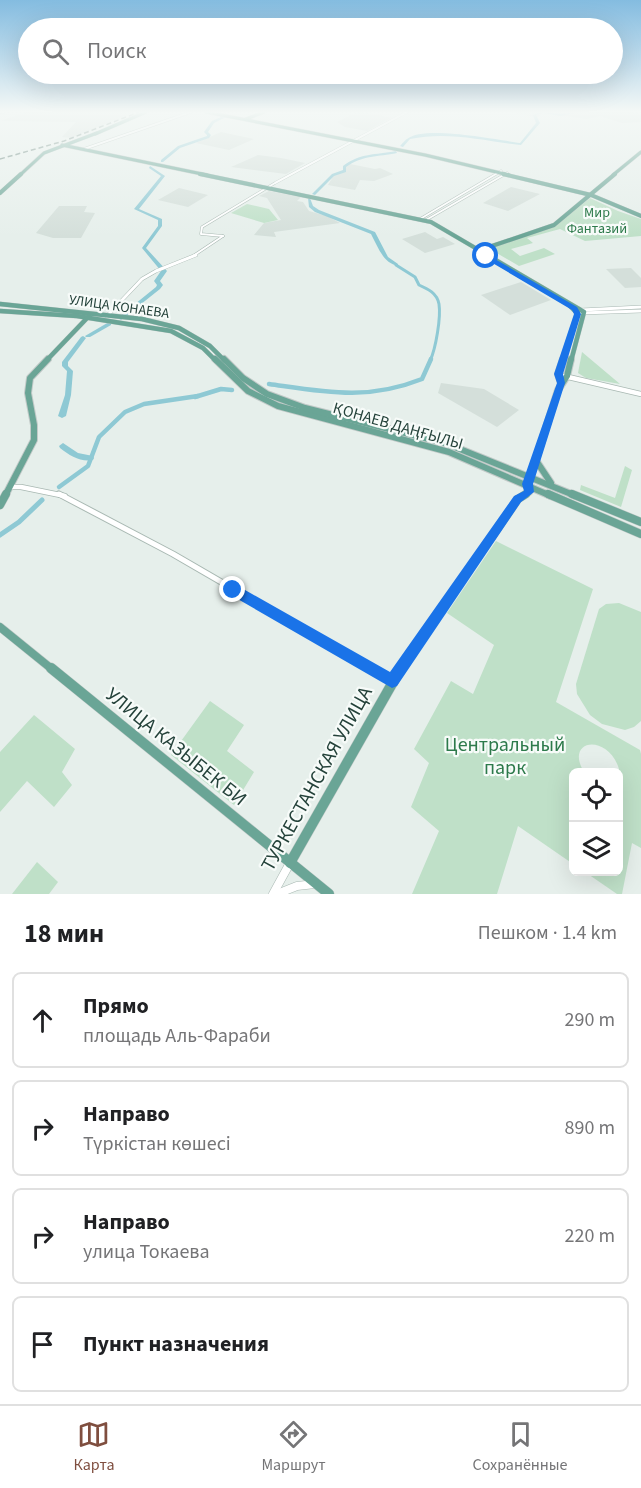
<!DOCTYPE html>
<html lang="ru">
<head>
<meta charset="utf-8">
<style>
	:root { --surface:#fff; --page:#f6f6f6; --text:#202124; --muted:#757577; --line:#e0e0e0; --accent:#7f4e3f }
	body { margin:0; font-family:"Source Sans 3",sans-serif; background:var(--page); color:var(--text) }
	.controls { position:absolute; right:18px; bottom:18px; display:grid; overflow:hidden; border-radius:9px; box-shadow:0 6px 24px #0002 }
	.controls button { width:54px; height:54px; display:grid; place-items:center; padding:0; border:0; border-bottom:2px solid var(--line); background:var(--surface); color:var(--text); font:30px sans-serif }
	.stop { position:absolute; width:18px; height:18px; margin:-14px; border:4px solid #1a73e8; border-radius:50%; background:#fff }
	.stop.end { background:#1a73e8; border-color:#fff; box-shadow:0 2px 6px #0008 }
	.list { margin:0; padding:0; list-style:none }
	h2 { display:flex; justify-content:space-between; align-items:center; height:78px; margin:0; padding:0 24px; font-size:26px }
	h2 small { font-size:20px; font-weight:400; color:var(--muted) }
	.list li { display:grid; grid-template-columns:39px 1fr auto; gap:18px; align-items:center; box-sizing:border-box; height:96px; margin:0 12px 12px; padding:0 12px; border:2px solid var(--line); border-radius:9px }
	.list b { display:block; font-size:22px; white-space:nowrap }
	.list p { margin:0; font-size:20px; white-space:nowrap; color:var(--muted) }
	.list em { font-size:20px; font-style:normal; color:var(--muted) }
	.icon { flex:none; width:33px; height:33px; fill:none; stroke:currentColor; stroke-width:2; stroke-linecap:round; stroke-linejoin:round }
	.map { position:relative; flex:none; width:641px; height:894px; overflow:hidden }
	.search { position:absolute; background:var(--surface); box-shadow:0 6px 24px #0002; left:18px; right:18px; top:18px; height:66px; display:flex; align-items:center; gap:15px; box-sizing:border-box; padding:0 21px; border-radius:33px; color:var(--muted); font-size:22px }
	.sheet { height:510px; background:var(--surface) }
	nav { display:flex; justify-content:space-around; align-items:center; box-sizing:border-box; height:84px; border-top:2px solid var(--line); background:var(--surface); font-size:16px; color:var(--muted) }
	nav a { display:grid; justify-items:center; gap:3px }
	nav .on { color:var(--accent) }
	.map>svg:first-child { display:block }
	.built { fill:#d4dfda }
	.green { fill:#bfe0c8 }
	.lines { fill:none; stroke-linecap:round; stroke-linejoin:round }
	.canal-far2 { stroke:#8ec9d4; stroke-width:3 }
	.canal-far1 { stroke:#8ec9d4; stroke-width:4.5 }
	.canal { stroke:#8ec9d4; stroke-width:5 }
	.river { fill:#8ec9d4; fill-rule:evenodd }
	.minor-far4-casing { stroke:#a8b8b2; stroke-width:3 }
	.minor-far3-casing { stroke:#a8b8b2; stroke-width:4 }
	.minor-far2-casing { stroke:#a8b8b2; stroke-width:6 }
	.minor-far1-casing { stroke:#a8b8b2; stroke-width:7 }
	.minor-casing { stroke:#a8b8b2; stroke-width:9 }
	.major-far5-casing { stroke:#c2cac8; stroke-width:4 }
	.major-far4-casing { stroke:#c2cac8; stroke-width:4.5 }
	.major-far3-casing { stroke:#c2cac8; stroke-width:5 }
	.major-far2-casing { stroke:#c2cac8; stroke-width:8 }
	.major-far1-casing { stroke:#c2cac8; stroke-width:9 }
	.major-casing { stroke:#c2cac8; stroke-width:11 }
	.minor-far4 { stroke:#fff; stroke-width:2 }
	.minor-far3 { stroke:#fff; stroke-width:3 }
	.minor-far2 { stroke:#fff; stroke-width:4.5 }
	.minor-far1 { stroke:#fff; stroke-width:5 }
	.minor { stroke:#fff; stroke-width:8 }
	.major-far5 { stroke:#6aa596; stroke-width:3 }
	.major-far4 { stroke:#6aa596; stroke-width:4 }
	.major-far3 { stroke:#6aa596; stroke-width:4.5 }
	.major-far2 { stroke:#6aa596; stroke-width:6 }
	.major-far1 { stroke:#6aa596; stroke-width:8 }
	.major { stroke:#6aa596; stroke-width:10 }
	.rail { stroke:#5f7d75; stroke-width:1.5; stroke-dasharray:5 3; stroke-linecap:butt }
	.route { fill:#1a73e8 }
	.labels { text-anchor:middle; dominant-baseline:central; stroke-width:4.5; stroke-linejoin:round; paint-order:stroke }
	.far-park-label { font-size:14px; fill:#2d7a4b; stroke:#f7fbf9 }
	.far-street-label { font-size:14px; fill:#24423a; stroke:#f7fbf9 }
	.street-label { font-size:16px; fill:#24423a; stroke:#f7fbf9 }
	.near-park-label { font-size:20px; fill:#2d7a4b; stroke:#f7fbf9 }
	.near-street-label { font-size:20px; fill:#24423a; stroke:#f7fbf9 }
</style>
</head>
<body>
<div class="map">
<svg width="641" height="894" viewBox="0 0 641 894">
	<rect width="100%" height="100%" fill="#e6efeb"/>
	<g class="built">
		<path d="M 26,112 L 135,112 L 71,138 L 62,137 L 76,122 L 1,121 Z"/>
		<path d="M 363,112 L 388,117 L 391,118 L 367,131 L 345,127 L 337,122 L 355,113 Z"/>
		<path d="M 506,112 L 632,112 L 641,114 L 641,122 L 622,123 L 600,116 L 587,119 L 544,113 L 538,117 Z"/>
		<path d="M 221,132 L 235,135 L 254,139 L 229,150 L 196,143 Z"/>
		<path d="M 258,155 L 281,158 L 305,163 L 286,174 L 231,167 Z"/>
		<path d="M 350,164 L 375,169 L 380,168 L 393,174 L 374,181 L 360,180 L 355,190 L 328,185 L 334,175 L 346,171 L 345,167 Z"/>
		<path d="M 511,187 L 540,194 L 508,211 L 483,203 Z"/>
		<path d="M 179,188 L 208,195 L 188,207 L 158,200 Z"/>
		<path d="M 269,191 L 301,197 L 297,201 L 303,202 L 309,211 L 327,216 L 340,223 L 274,232 L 276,237 L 254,235 L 264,223 L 281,220 L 267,198 L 259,196 Z"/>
		<path d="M 59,206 L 87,206 L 84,212 L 95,213 L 81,238 L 53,238 L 36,233 Z"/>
		<path d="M 425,232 L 437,239 L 443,237 L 455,244 L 425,253 L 402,239 Z"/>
		<path d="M 631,268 L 641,278 L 641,287 L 625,288 L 606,269 Z"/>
		<path d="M 521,282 L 551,300 L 510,315 L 481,295 Z"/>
		<path d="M 441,383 L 484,389 L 519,410 L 497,427 L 438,393 Z"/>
	</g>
	<g class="green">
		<path d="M 590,198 L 618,211 L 641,219 L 641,236 L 585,241 L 560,229 L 527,238 L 533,243 L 511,249 L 520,256 L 544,248 L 555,254 L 519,266 L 488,248 L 555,226 Z"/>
		<path d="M 247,204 L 269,209 L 278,220 L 264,223 L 231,213 Z"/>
		<path d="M 582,352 L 620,384 L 586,378 L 578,373 Z"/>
		<path d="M 625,466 L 632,470 L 621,507 L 580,490 L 581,485 L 615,498 Z"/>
		<path d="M 496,541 L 593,589 L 556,702 L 640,750 L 641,754 L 641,848 L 632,843 L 622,894 L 617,894 L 585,872 L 618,872 L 619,769 C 608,733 564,739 584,772 L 574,772 L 573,864 L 518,826 L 497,894 L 412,894 L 439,831 L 411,807 L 429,763 L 414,749 L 451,681 L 473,694 L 494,645 L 447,613 Z"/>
		<path d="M 619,603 L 641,612 L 641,721 L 634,727 L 625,730 L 602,724 L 590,715 L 577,694 L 576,684 L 599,609 L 606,604 Z"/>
		<path d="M 210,701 L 244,725 L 227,751 L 254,772 L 234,805 L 171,755 Z"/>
		<path d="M 34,715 L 75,749 L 62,772 L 72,785 L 54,807 L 27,781 L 0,812 L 0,752 Z"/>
		<path d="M 37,862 L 58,882 L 49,894 L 12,894 Z"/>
	</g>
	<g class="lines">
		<path class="canal-far2" d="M 396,265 L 415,277 L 419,285 C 428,289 437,293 439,304 C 441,317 436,348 430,361"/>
		<g class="canal-far1">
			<path d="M 269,384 C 325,392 367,401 422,379 L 431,359"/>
			<path d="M 195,397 L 221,389 L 232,390"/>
			<path d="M 59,487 L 88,466 L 99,437 L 125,412 L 144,404 L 198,396"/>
		</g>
		<path class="canal" d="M 0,535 L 19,522 L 42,500"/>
		<g class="river">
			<path d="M 541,112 L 561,114 L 578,112 L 561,116 L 543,113 L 536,115 L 540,123 L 521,145 C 484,141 448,131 410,139 L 403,147 L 400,146 C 401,145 406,139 407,139 C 425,125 496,140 520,143 L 536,123 L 533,115 Z"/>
			<path d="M 223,116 L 226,117 L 214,123 L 208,132 L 211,135 L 209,138 L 180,148 L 163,162 L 161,162 L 161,160 L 178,146 L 207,136 L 207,135 L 204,132 L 212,121 Z"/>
			<path d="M 396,151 L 397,153 C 378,157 363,155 346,167 L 346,172 L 334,176 L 315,195 L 312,194 L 332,174 L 343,170 L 343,166 C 360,153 375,155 396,151 Z"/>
			<path d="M 150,166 L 165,176 L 139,209 L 162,219 L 162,226 L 146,248 L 167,271 L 160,281 L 163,285 L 160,289 L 121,320 L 118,318 L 119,317 L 156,287 L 157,285 L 154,281 L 161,271 L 142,248 L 158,226 L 158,220 L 134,209 L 161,176 L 149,168 Z"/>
			<path d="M 308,198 L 310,198 L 313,206 L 319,210 L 375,232 L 388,257 L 398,264 L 398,266 C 383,263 378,247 371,234 L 315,212 L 309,207 Z"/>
			<path d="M 109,322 L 111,323 L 111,325 L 90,337 L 86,337 L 85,336 Z"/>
			<path d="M 83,336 L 86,338 L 68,362 L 68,366 L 73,371 L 71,395 L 66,416 L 62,418 L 58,416 L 65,395 L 67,371 L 62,366 L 62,362 L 81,337 Z"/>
			<path d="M 63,443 L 78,453 L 93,456 L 94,458 L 93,460 C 80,462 70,456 60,448 L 59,446 Z"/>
		</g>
		<g class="minor-far4-casing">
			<g id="minor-far4">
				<path d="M 0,112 L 4,112"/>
				<path d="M 84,149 L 191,112"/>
				<path d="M 420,219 L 501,171"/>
				<path d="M 426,220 L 507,173"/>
				<path d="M 223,236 L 201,234 L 202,227 L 275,183 L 407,112"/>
				<path d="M 193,256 L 223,236"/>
			</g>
		</g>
		<g class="minor-far3-casing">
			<g id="minor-far3">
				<path d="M 581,310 L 641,307"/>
				<path d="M 581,313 L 641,311"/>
				<path d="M 107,316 L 142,279 L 156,271 L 196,255"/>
			</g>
		</g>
		<g class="minor-far2-casing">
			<g id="minor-far2">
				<path d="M 564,376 L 641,394"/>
				<path d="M 9,487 L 21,487 L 65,496"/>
			</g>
		</g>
		<g class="minor-far1-casing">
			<path id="minor-far1" d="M 59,494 L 173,554 L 373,670"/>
		</g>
		<g class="minor-casing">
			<g id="minor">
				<path d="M 370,668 L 392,681"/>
				<path d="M 273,894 L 290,863"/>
				<path d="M 277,894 L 297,886 L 315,884"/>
			</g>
		</g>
		<g class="major-far5-casing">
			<g id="major-far5">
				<path d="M 206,112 L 425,155 L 509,175"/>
				<path d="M 246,119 L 264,112"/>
				<path d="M 95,134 L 146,112"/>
				<path d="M 62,145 L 207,175"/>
				<path d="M 20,175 L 44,153 L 97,133"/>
				<path d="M 613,175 L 641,152"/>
			</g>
		</g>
		<g class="major-far4-casing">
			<g id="major-far4">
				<path d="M 200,174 L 431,222 L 489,256"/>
				<path d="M 503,174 L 591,195 L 641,216"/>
				<path d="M 0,193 L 21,174"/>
				<path d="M 477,251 L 554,225 L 615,174"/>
			</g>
		</g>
		<g class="major-far3-casing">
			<g id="major-far3">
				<path d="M 487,255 L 584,312 L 571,361"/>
				<path d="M 0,304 L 142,319 L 179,328 L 210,346 L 225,361"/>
				<path d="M 0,311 L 77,316 L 171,331 L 203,348 L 216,361"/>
				<path d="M 46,361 L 89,316"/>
				<path d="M 562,361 L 578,314 L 570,306"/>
			</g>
		</g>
		<g class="major-far2-casing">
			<g id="major-far2">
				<path d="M 215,359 L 248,391 L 278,406 L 449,452 L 551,496"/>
				<path d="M 224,359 L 243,378 L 267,394 L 305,408 L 445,443 L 576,496"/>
				<path d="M 561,383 L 558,374 L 563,359"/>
				<path d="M 537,462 L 551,483"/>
				<path d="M 5,496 L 34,440 L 34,425 L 28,393 L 30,378 L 48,359"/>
				<path d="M 523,496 L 529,492 L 528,485 L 558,390 L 567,376 L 571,359"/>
			</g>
		</g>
		<g class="major-far1-casing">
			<g id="major-far1">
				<path d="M 548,494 L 641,534"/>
				<path d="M 572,494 L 641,522"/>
				<path d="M 0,505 L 6,494"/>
				<path d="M 0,627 L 53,670"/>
				<path d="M 400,670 L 518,499 L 526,494"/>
			</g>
		</g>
		<g class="major-casing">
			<g id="major">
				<path d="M 51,668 L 329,894"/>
				<path d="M 290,863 L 401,668"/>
			</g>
		</g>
		<use href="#minor-far4" class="minor-far4"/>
		<use href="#minor-far3" class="minor-far3"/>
		<use href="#minor-far2" class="minor-far2"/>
		<use href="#minor-far1" class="minor-far1"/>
		<use href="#minor" class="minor"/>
		<use href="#major-far5" class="major-far5"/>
		<use href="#major-far4" class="major-far4"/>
		<use href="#major-far3" class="major-far3"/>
		<use href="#major-far2" class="major-far2"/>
		<use href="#major-far1" class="major-far1"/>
		<use href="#major" class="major"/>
		<path class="rail" d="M 0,159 L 64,141 L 139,112"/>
	</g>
	<linearGradient id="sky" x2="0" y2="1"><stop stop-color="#84bce0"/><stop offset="0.47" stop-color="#f4f8f6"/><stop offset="1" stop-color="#f4f8f6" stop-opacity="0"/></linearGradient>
	<rect width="641" height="237" fill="url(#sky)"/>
	<path class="route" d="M 484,255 L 488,255 L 577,307 L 581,314 L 563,374 L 565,383 L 533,484 L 534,492 L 521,502 L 397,686 L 392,688 L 229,594 L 227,590 L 233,584 L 238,586 L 390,672 L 514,496 L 524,491 L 522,484 L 557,383 L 554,374 L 574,314 L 572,310 L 484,258 Z"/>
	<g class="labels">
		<g class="far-park-label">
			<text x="597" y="213">Мир<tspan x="597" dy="16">Фантазий</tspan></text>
		</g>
		<g class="far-street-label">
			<text transform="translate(119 307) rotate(8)">УЛИЦА КОНАЕВА</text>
		</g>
		<g class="street-label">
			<text transform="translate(398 426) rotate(16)">ҚОНАЕВ ДАҢҒЫЛЫ</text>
		</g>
		<g class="near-park-label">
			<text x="505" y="745">Центральный<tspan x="505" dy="23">парк</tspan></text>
		</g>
		<g class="near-street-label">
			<text transform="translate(176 747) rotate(39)">УЛИЦА КАЗЫБЕК БИ</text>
			<text transform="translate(317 779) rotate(-61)">ТУРКЕСТАНСКАЯ УЛИЦА</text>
		</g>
	</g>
</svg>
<div class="controls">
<button><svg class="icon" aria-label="locate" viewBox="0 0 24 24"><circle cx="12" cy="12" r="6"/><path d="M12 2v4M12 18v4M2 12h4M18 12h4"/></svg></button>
<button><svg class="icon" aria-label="layers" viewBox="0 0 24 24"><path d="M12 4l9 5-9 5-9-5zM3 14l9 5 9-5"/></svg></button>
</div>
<div class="stop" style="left:486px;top:256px"></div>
<div class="stop end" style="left:233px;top:590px"></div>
<div class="search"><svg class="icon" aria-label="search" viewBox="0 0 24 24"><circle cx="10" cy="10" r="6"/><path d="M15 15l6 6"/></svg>Поиск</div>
</div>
<section class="sheet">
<h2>18 мин<small>Пешком · 1.4 km</small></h2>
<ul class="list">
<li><svg class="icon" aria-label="ahead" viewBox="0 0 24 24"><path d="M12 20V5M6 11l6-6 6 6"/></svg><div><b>Прямо</b><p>площадь Аль-Фараби</p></div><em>290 m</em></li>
<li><svg class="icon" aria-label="right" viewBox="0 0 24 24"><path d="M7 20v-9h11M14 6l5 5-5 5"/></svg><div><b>Направо</b><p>Түркістан көшесі</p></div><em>890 m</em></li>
<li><svg class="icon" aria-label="right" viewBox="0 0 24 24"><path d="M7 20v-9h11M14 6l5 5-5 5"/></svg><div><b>Направо</b><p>улица Токаева</p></div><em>220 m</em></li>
<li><svg class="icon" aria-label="arrive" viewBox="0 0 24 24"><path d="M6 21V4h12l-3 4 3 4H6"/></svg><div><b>Пункт назначения</b></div></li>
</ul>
</section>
<nav>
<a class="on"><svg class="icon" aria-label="map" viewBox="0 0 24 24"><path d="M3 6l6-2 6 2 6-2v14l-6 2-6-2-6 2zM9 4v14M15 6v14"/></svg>Карта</a>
<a><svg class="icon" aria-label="directions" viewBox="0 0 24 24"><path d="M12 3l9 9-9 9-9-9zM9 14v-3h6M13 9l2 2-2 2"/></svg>Маршрут</a>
<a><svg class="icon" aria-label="saved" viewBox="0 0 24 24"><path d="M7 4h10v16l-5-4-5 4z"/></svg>Сохранённые</a>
</nav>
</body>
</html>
